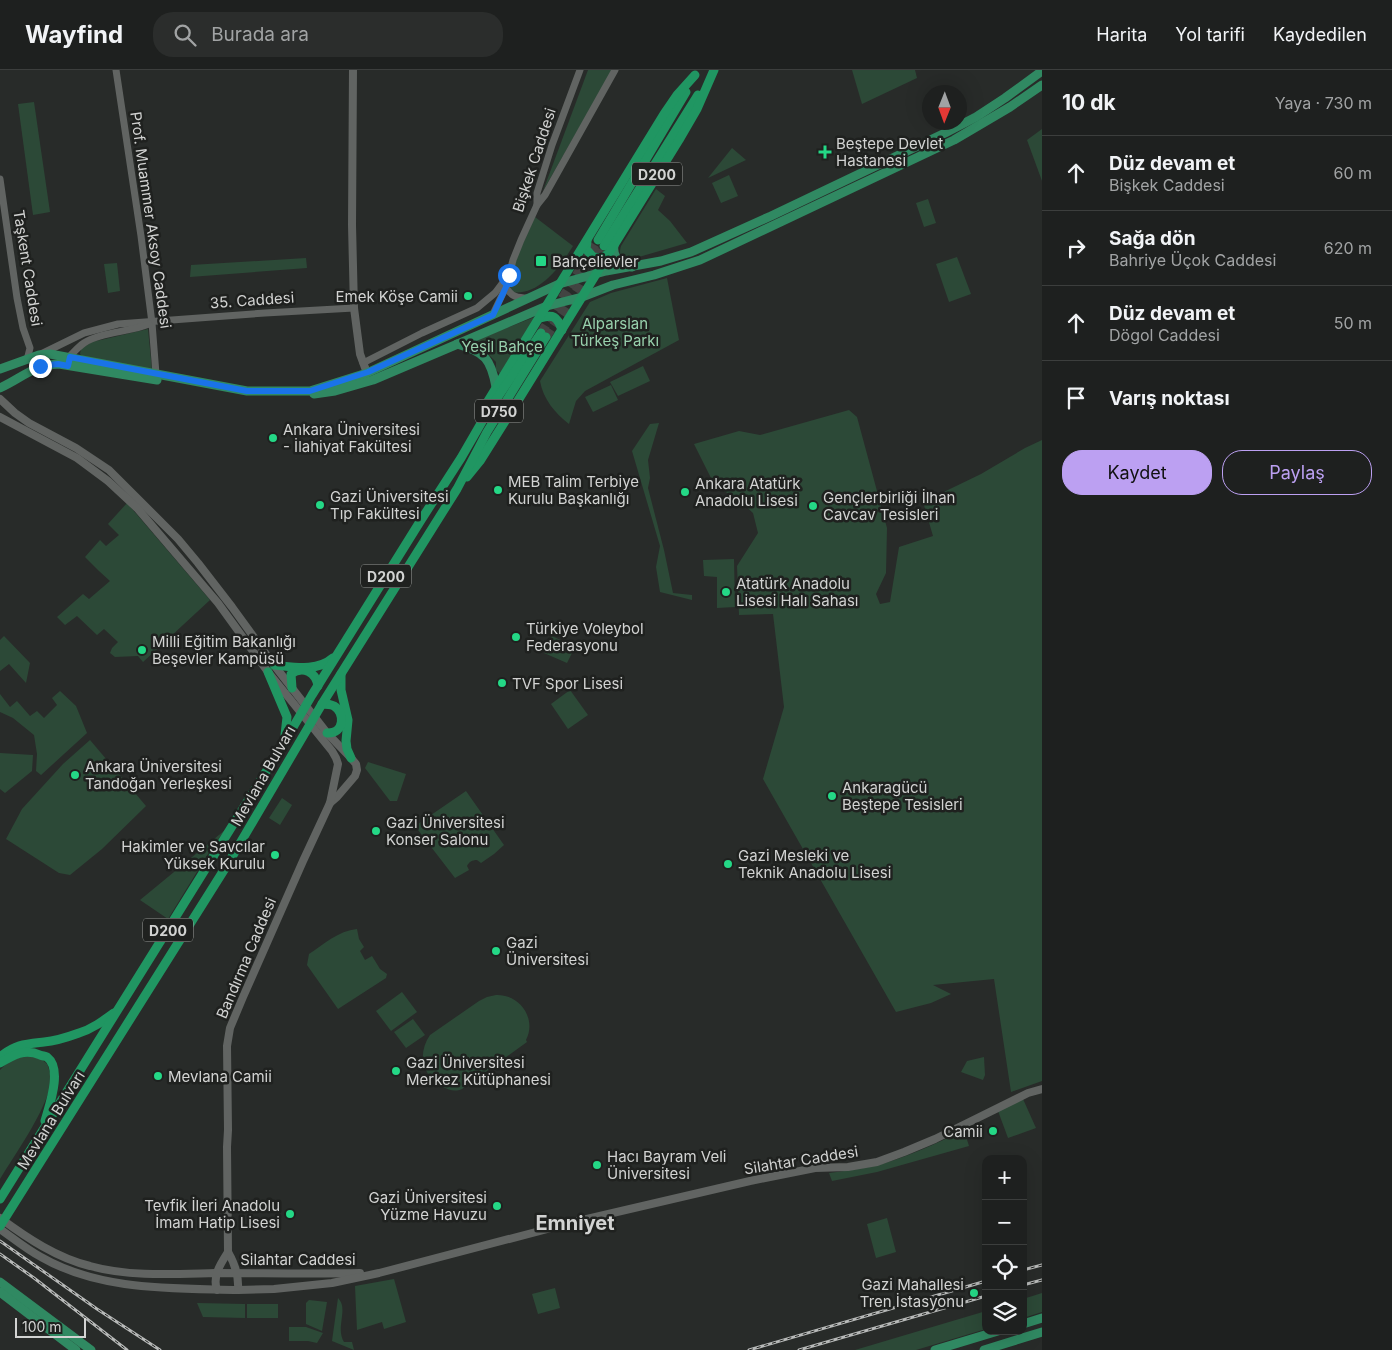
<!DOCTYPE html>
<html lang="tr">
<head>
<meta charset="utf-8">
<style>
	:root { --surface:#1e201f; --page:#2b2d2c; --text:#f1f3f6; --muted:#a1a3a4; --line:#3c3e3d; --accent:#bca0f2 }
	body { margin:0; font-family:Inter,sans-serif; background:var(--page); color:var(--text) }
	.controls { position:absolute; right:15px; bottom:15px; display:grid; overflow:hidden; border-radius:10px; box-shadow:0 5px 20px #0002 }
	.controls button { width:45px; height:45px; display:grid; place-items:center; padding:0; border:0; border-bottom:1px solid var(--line); background:var(--surface); color:var(--text); font:25px sans-serif }
	.compass { position:absolute; left:922px; top:15px; width:45px; height:45px; border-radius:50%; background:var(--surface); box-shadow:0 5px 20px #0002; rotate:181deg }
	.scale { position:absolute; left:15px; bottom:12px; width:71px; box-sizing:border-box; padding-left:5px; border:2px solid #d2d3d2; border-top:0; font-size:14px; line-height:18px; white-space:nowrap; color:#d2d3d2; -webkit-text-stroke:4px #1f211f; paint-order:stroke }
	.stop { position:absolute; width:15px; height:15px; margin:-11px; border:4px solid #1a73e8; border-radius:50%; background:#fff }
	.stop.end { background:#1a73e8; border-color:#fff; box-shadow:0 1px 5px #0008 }
	.list { margin:0; padding:0; list-style:none }
	h2 { display:flex; justify-content:space-between; align-items:center; height:65px; margin:0; padding:0 20px; font-size:21px }
	h2 small { font-size:16px; font-weight:400; color:var(--muted) }
	.list li { display:grid; grid-template-columns:32px 1fr auto; gap:15px; align-items:center; box-sizing:border-box; height:75px; padding:0 20px; border-top:1px solid var(--line) }
	.list b { display:block; font-size:19px; white-space:nowrap }
	.list p { margin:0; font-size:16px; white-space:nowrap; color:var(--muted) }
	.list em { font-size:16px; font-style:normal; color:var(--muted) }
	.actions { display:flex; gap:10px; padding:15px 20px }
	.actions a { flex:1; padding:11px 0; border:1px solid var(--accent); border-radius:20px; text-align:center; font-size:18px; color:var(--accent) }
	.actions .main { background:var(--accent); color:#111 }
	.icon { flex:none; width:28px; height:28px; fill:none; stroke:currentColor; stroke-width:2; stroke-linecap:round; stroke-linejoin:round }
	.map { position:relative; flex:none; width:1042px; height:1280px; overflow:hidden }
	header { display:flex; align-items:center; gap:30px; box-sizing:border-box; height:70px; padding:0 25px; background:var(--surface); border-bottom:1px solid var(--line) }
	header strong { font-size:24px }
	nav { display:flex; gap:28px; margin-inline-start:auto; font-size:18px }
	.search { width:350px; height:45px; background:var(--page); display:flex; align-items:center; gap:12px; box-sizing:border-box; padding:0 18px; border-radius:20px; color:var(--muted); font-size:19px }
	main { display:flex }
	aside { flex:1; background:var(--surface) }
	.map>svg:first-child { display:block }
	.green { fill:#2c4937 }
	.lines { fill:none; stroke-linecap:round; stroke-linejoin:round }
	.trunk-tunnel { stroke:#424442; stroke-width:9; stroke-dasharray:9 4.5; stroke-linecap:butt }
	.tertiary { stroke:#616462; stroke-width:7 }
	.secondary { stroke:#616462; stroke-width:8 }
	.primary { stroke:#308962; stroke-width:9 }
	.trunk { stroke:#209662; stroke-width:9 }
	.rail-casing { stroke:#b7b9b8; stroke-width:3 }
	.rail { stroke:#1f211f; stroke-width:1; stroke-dasharray:4; stroke-linecap:butt }
	.route { stroke:#1a73e8; stroke-width:6 }
	.poi-dot { fill:#24d886; stroke:#1f211f; stroke-width:2 }
	.labels { text-anchor:middle; dominant-baseline:central; stroke-width:5; stroke-linejoin:round; paint-order:stroke }
	.shield { fill:#1f211f; stroke:#9c9e9c; stroke-width:1 }
	.shield-label { font-size:14px; font-weight:bold; fill:#d2d3d2 }
	.poi-label { font-size:15px; fill:#d2d3d2; stroke:#1f211f; text-anchor:start }
	.street-label { font-size:15px; fill:#d2d3d2; stroke:#1f211f }
	.park-label { font-size:15px; fill:#98d1ad; stroke:#1f211f }
	.district-label { font-size:20px; font-weight:bold; fill:#d2d3d2; stroke:#1f211f }
</style>
</head>
<body>
<header>
<strong>Wayfind</strong>
<div class="search"><svg class="icon" aria-label="search" viewBox="0 0 24 24"><circle cx="10" cy="10" r="6"/><path d="M15 15l6 6"/></svg>Burada ara</div>
<nav><a>Harita</a><a>Yol tarifi</a><a>Kaydedilen</a></nav>
</header>
<main>
<div class="map">
<svg width="1042" height="1280" viewBox="0 0 1042 1280">
	<rect width="100%" height="100%" fill="#282b29"/>
	<g class="green">
		<path d="M 588,0 L 612,0 L 543,121 Z"/>
		<path d="M 852,0 L 915,0 L 917,8 L 862,34 Z"/>
		<path d="M 34,32 L 50,142 L 33,145 L 18,34 Z"/>
		<path d="M 1042,59 L 1042,111 L 1027,70 Z"/>
		<path d="M 732,78 L 746,90 L 708,108 Z"/>
		<path d="M 729,105 L 738,126 L 721,133 L 712,113 Z"/>
		<path d="M 656,119 L 665,126 L 658,140 L 670,151 L 687,173 L 632,189 L 625,190 C 620,185 619,183 621,176 Z"/>
		<path d="M 928,129 L 936,153 L 924,157 L 916,133 Z"/>
		<path d="M 535,147 L 573,176 C 561,196 538,227 511,222 L 510,209 L 519,182 Z"/>
		<path d="M 957,187 L 971,224 L 949,232 L 936,194 Z"/>
		<path d="M 306,188 L 307,198 L 190,207 L 191,195 Z"/>
		<path d="M 117,193 L 120,221 L 108,223 L 104,194 Z"/>
		<path d="M 667,208 L 679,270 L 585,321 L 576,331 L 569,354 C 555,343 543,329 540,311 L 590,232 L 611,223 Z"/>
		<path d="M 537,246 L 502,306 L 496,300 L 496,292 L 480,276 L 469,273 Z"/>
		<path d="M 148,259 L 152,300 L 84,288 L 80,284 L 81,279 L 92,272 Z"/>
		<path d="M 643,296 L 650,311 L 618,326 L 610,312 Z"/>
		<path d="M 611,315 L 618,330 L 593,342 L 585,327 Z"/>
		<path d="M 849,340 L 857,347 L 887,458 L 886,503 L 876,524 L 880,534 L 890,532 L 899,477 L 933,466 L 923,432 L 981,404 L 1025,378 L 1042,370 L 1042,1011 L 1011,1022 L 994,909 L 933,915 L 951,924 L 931,933 L 896,942 L 763,709 L 784,637 L 773,544 L 739,545 L 737,496 L 758,463 L 753,443 L 738,429 L 715,416 L 694,374 L 739,361 L 760,365 Z"/>
		<path d="M 659,353 L 648,390 L 650,408 L 648,418 L 664,480 L 673,523 L 692,525 L 692,530 L 660,522 L 656,497 L 660,476 L 632,381 L 650,354 Z"/>
		<path d="M 127,433 L 210,530 L 143,592 L 138,586 L 115,587 L 110,583 L 112,578 L 118,572 L 104,559 L 97,565 L 77,546 L 65,555 L 57,547 L 83,524 L 89,529 L 110,511 L 99,501 L 85,487 L 100,470 L 106,476 L 119,465 L 108,454 Z"/>
		<path d="M 734,489 L 735,537 L 717,538 L 717,507 L 704,506 L 703,490 Z"/>
		<path d="M 4,566 L 30,593 L 26,613 L 9,594 L 0,601 L 0,570 Z"/>
		<path d="M 552,566 L 575,577 L 567,593 L 544,583 Z"/>
		<path d="M 570,620 L 588,645 L 568,659 L 551,634 Z"/>
		<path d="M 60,621 L 76,636 L 87,663 L 41,705 L 36,701 L 37,684 L 34,665 L 13,648 L 0,642 L 0,624 L 10,637 L 17,631 L 30,646 L 37,641 L 44,648 L 57,635 L 52,628 Z"/>
		<path d="M 90,670 L 146,736 L 102,779 L 70,805 L 59,803 L 6,769 L 22,739 L 63,694 Z"/>
		<path d="M 0,683 L 33,685 L 32,701 L 5,723 L 0,719 Z"/>
		<path d="M 368,692 L 406,704 L 397,731 L 390,731 L 365,698 Z"/>
		<path d="M 466,721 L 504,775 L 494,784 L 481,793 L 477,790 C 472,790 469,792 467,796 L 469,800 L 455,808 L 415,756 Z"/>
		<path d="M 282,728 L 292,735 L 280,755 L 269,748 Z"/>
		<path d="M 225,760 L 211,779 L 168,849 L 140,830 Z"/>
		<path d="M 357,859 L 359,869 L 364,877 L 360,881 L 365,890 L 372,886 L 380,899 L 387,904 L 386,908 L 338,939 L 307,895 L 309,884 C 324,874 338,861 357,859 Z"/>
		<path d="M 402,922 L 417,942 L 391,961 L 376,941 Z"/>
		<path d="M 496,925 C 520,924 537,949 526,970 L 527,972 L 462,1019 C 455,1022 449,1020 443,1017 C 422,1006 417,984 430,965 L 479,931 L 487,927 Z"/>
		<path d="M 413,949 L 425,965 L 406,978 L 394,962 Z"/>
		<path d="M 26,985 C 33,986 42,988 47,994 C 49,998 52,1009 51,1013 C 45,1042 16,1083 0,1109 L 0,1000 L 9,991 Z"/>
		<path d="M 984,987 L 985,1005 L 983,1010 L 961,1002 L 967,991 Z"/>
		<path d="M 1023,1029 L 1036,1058 L 1008,1068 L 998,1041 Z"/>
		<path d="M 964,1060 L 969,1076 L 877,1102 L 832,1111 L 829,1103 C 844,1101 860,1099 874,1096 C 906,1088 935,1074 964,1060 Z"/>
		<path d="M 887,1148 L 896,1182 L 876,1188 L 867,1154 Z"/>
		<path d="M 394,1209 L 406,1252 L 384,1259 L 382,1252 L 357,1260 L 355,1216 Z"/>
		<path d="M 555,1218 L 560,1238 L 538,1244 L 532,1224 Z"/>
		<path d="M 1042,1223 L 1042,1242 L 1023,1248 L 1023,1229 Z"/>
		<path d="M 338,1228 C 349,1239 335,1257 344,1272 L 352,1272 L 354,1280 L 332,1271 Z"/>
		<path d="M 309,1230 L 327,1232 L 322,1261 L 306,1254 L 306,1233 Z"/>
		<path d="M 197,1233 L 245,1234 L 245,1248 L 203,1247 Z"/>
		<rect x="247" y="1234" width="31" height="14"/>
		<path d="M 986,1241 L 986,1259 L 916,1280 L 855,1280 Z"/>
		<path d="M 289,1257 L 306,1257 L 323,1263 L 317,1273 L 308,1271 L 289,1271 Z"/>
	</g>
	<g class="lines">
		<g class="trunk-tunnel">
			<path d="M 541,263 L 598,170"/>
			<path d="M 546,267 L 578,219 L 604,176"/>
		</g>
		<g class="tertiary">
			<path d="M 116,0 L 141,166 L 152,253 L 156,304"/>
			<path d="M 0,109 L 17,228 L 23,258 L 30,278 L 27,290"/>
			<path d="M 537,135 L 545,125 L 615,0"/>
			<path d="M 506,217 C 511,227 518,228 528,228"/>
			<path d="M 493,244 L 506,217 L 513,190 L 521,170 L 537,135 L 537,123 L 552,75 L 580,0"/>
			<path d="M 41,284 L 84,263 L 118,254 L 265,243 L 354,238"/>
			<path d="M 69,287 C 74,282 78,277 84,273 C 100,262 130,262 149,254"/>
			<path d="M 363,293 L 422,263 L 477,238 L 495,223 L 507,207"/>
		</g>
		<g class="secondary">
			<path d="M 353,0 L 352,155 L 354,238 L 360,284 L 367,303"/>
			<path d="M 0,329 L 15,343 L 29,353 L 76,378 L 109,400 L 178,469 L 198,493 L 232,537 L 274,595 L 327,663 L 351,688 L 356,694 L 357,700 L 355,706 L 337,727 L 330,733"/>
			<path d="M 0,347 L 77,388 L 108,411 L 137,438 L 218,533 L 268,602 L 332,681 L 336,688 L 338,694 L 330,733 L 303,791 L 243,927 L 230,958 L 227,976 L 228,1060 L 227,1077 L 228,1182 C 235,1194 239,1206 238,1220 C 172,1218 100,1221 41,1187 C 26,1179 13,1168 0,1159"/>
			<path d="M 0,1148 C 27,1168 57,1188 90,1196 C 130,1207 174,1204 215,1203 C 263,1203 311,1204 360,1203"/>
			<path d="M 217,1220 C 212,1206 221,1193 228,1182"/>
			<path d="M 238,1220 L 274,1219 L 332,1213 L 379,1203 L 574,1152 L 750,1111 L 815,1098 L 848,1097 L 877,1092 L 904,1082 L 935,1069 L 1028,1023 L 1042,1019"/>
		</g>
		<g class="primary">
			<path d="M 614,175 C 612,190 621,191 632,197"/>
			<path d="M 457,274 C 485,282 491,289 496,317"/>
			<path d="M 0,299 L 39,285 L 50,284 L 247,321 L 310,321 L 367,303 L 559,214 L 606,201 L 661,191 L 691,182 L 771,146 L 945,63 L 976,47 L 1005,28 L 1042,1"/>
			<path d="M 0,318 C 22,308 33,295 59,294 L 157,310"/>
			<path d="M 314,324 L 335,321 L 373,310 L 547,236 L 582,227 L 613,215 L 654,205 L 700,190 L 954,70 L 1010,37 L 1042,15"/>
			<path d="M 0,1212 L 91,1280"/>
			<path d="M 0,1222 L 76,1280"/>
			<path d="M 1023,1254 L 1042,1248"/>
			<path d="M 935,1280 L 998,1261"/>
			<path d="M 984,1280 L 1042,1262"/>
		</g>
		<g class="trunk">
			<path d="M 598,170 L 686,22"/>
			<path d="M 587,171 L 586,179 L 593,187 L 602,188 L 608,184"/>
			<path d="M 604,176 L 698,25"/>
			<path d="M 540,248 C 553,244 557,246 562,260"/>
			<path d="M 480,344 L 664,44 L 677,25 L 695,5"/>
			<path d="M 467,407 L 480,391 L 509,345 L 679,70 L 697,39 L 714,0"/>
			<path d="M 274,595 C 294,597 317,602 333,588"/>
			<path d="M 268,602 L 287,647 L 285,665"/>
			<path d="M 341,604 L 341,620 L 348,650 L 346,671 L 347,679 L 351,688"/>
			<path d="M 292,618 L 291,604 C 303,595 316,602 318,616"/>
			<path d="M 322,634 C 326,634 330,634 334,636 C 345,642 345,664 327,663"/>
			<path d="M 0,987 C 16,974 26,974 44,972 C 56,971 68,967 79,963 C 92,959 103,951 114,943"/>
			<path d="M 0,993 C 13,985 25,978 40,985 C 42,986 45,986 47,987 C 63,999 49,1036 45,1051"/>
			<path d="M 0,1129 L 282,676 L 312,625 L 421,450 L 461,388 L 487,343 L 541,263"/>
			<path d="M 0,1156 L 229,792 L 322,634 L 457,419 L 487,362 L 546,267"/>
		</g>
		<g class="rail-casing">
			<g id="rail">
				<path d="M 0,1171 L 97,1239 L 160,1280"/>
				<path d="M 0,1184 L 34,1208 L 127,1280"/>
				<path d="M 1023,1200 L 1042,1195"/>
				<path d="M 1023,1215 L 1042,1210"/>
				<path d="M 749,1280 L 986,1211"/>
				<path d="M 799,1280 L 986,1226"/>
			</g>
		</g>
		<use href="#rail" class="rail"/>
	</g>
	<g class="lines">
		<path class="route" d="M 40,296 L 58,294 L 68,296 L 70,287 L 247,321 L 310,321 L 368,302 L 493,245 L 506,217 L 509,205"/>
	</g>
	<g class="poi-dot">
		<path d="M822.5 74.5h5v5h5v5h-5v5h-5v-5h-5v-5h5z"/>
		<rect x="535" y="185" width="12" height="12" rx="2.5"/>
		<circle cx="468" cy="226" r="5"/>
		<circle cx="273" cy="368" r="5"/>
		<circle cx="498" cy="420" r="5"/>
		<circle cx="685" cy="422" r="5"/>
		<circle cx="320" cy="435" r="5"/>
		<circle cx="813" cy="436" r="5"/>
		<circle cx="726" cy="522" r="5"/>
		<circle cx="516" cy="567" r="5"/>
		<circle cx="142" cy="580" r="5"/>
		<circle cx="502" cy="613" r="5"/>
		<circle cx="75" cy="705" r="5"/>
		<circle cx="832" cy="726" r="5"/>
		<circle cx="376" cy="761" r="5"/>
		<circle cx="275" cy="785" r="5"/>
		<circle cx="728" cy="794" r="5"/>
		<circle cx="496" cy="881" r="5"/>
		<circle cx="396" cy="1001" r="5"/>
		<circle cx="158" cy="1006" r="5"/>
		<circle cx="993" cy="1061" r="5"/>
		<circle cx="597" cy="1095" r="5"/>
		<circle cx="497" cy="1136" r="5"/>
		<circle cx="290" cy="1144" r="5"/>
		<circle cx="974" cy="1223" r="5"/>
	</g>
	<g class="labels">
		<g class="shield">
			<rect x="632" y="92.5" width="50" height="23" rx="4"/>
			<rect x="475" y="329.5" width="48" height="23" rx="4"/>
			<rect x="361" y="494.5" width="50" height="23" rx="4"/>
			<rect x="143" y="848.5" width="50" height="23" rx="4"/>
		</g>
		<g class="shield-label">
			<text x="657" y="104">D200</text>
			<text x="499" y="341">D750</text>
			<text x="386" y="506">D200</text>
			<text x="168" y="860">D200</text>
		</g>
		<g class="poi-label">
			<text x="836" y="73">Beştepe Devlet<tspan x="836" dy="17">Hastanesi</tspan></text>
			<text x="552" y="191">Bahçelievler</text>
			<text x="458" y="226" text-anchor="end">Emek Köşe Camii</text>
			<text x="283" y="359">Ankara Üniversitesi<tspan x="283" dy="17">- İlahiyat Fakültesi</tspan></text>
			<text x="508" y="411">MEB Talim Terbiye<tspan x="508" dy="17">Kurulu Başkanlığı</tspan></text>
			<text x="695" y="413">Ankara Atatürk<tspan x="695" dy="17">Anadolu Lisesi</tspan></text>
			<text x="330" y="426">Gazi Üniversitesi<tspan x="330" dy="17">Tıp Fakültesi</tspan></text>
			<text x="823" y="427">Gençlerbirliği İlhan<tspan x="823" dy="17">Cavcav Tesisleri</tspan></text>
			<text x="736" y="513">Atatürk Anadolu<tspan x="736" dy="17">Lisesi Halı Sahası</tspan></text>
			<text x="526" y="558">Türkiye Voleybol<tspan x="526" dy="17">Federasyonu</tspan></text>
			<text x="152" y="571">Milli Eğitim Bakanlığı<tspan x="152" dy="17">Beşevler Kampüsü</tspan></text>
			<text x="512" y="613">TVF Spor Lisesi</text>
			<text x="85" y="696">Ankara Üniversitesi<tspan x="85" dy="17">Tandoğan Yerleşkesi</tspan></text>
			<text x="842" y="717">Ankaragücü<tspan x="842" dy="17">Beştepe Tesisleri</tspan></text>
			<text x="386" y="752">Gazi Üniversitesi<tspan x="386" dy="17">Konser Salonu</tspan></text>
			<text x="265" y="776" text-anchor="end">Hakimler ve Savcılar<tspan x="265" dy="17">Yüksek Kurulu</tspan></text>
			<text x="738" y="785">Gazi Mesleki ve<tspan x="738" dy="17">Teknik Anadolu Lisesi</tspan></text>
			<text x="506" y="872">Gazi<tspan x="506" dy="17">Üniversitesi</tspan></text>
			<text x="406" y="992">Gazi Üniversitesi<tspan x="406" dy="17">Merkez Kütüphanesi</tspan></text>
			<text x="168" y="1006">Mevlana Camii</text>
			<text x="983" y="1061" text-anchor="end">Camii</text>
			<text x="607" y="1086">Hacı Bayram Veli<tspan x="607" dy="17">Üniversitesi</tspan></text>
			<text x="487" y="1127" text-anchor="end">Gazi Üniversitesi<tspan x="487" dy="17">Yüzme Havuzu</tspan></text>
			<text x="280" y="1135" text-anchor="end">Tevfik İleri Anadolu<tspan x="280" dy="17">İmam Hatip Lisesi</tspan></text>
			<text x="964" y="1214" text-anchor="end">Gazi Mahallesi<tspan x="964" dy="17">Tren İstasyonu</tspan></text>
		</g>
		<g class="street-label">
			<text transform="translate(534 90) rotate(-72)">Bişkek Caddesi</text>
			<text transform="translate(151 150) rotate(82)">Prof. Muammer Aksoy Caddesi</text>
			<text transform="translate(28 198) rotate(81)">Taşkent Caddesi</text>
			<text transform="translate(252 230) rotate(-4)">35. Caddesi</text>
			<text transform="translate(263 706) rotate(-60)">Mevlana Bulvarı</text>
			<text transform="translate(246 888) rotate(-67)">Bandırma Caddesi</text>
			<text transform="translate(51 1050) rotate(-58)">Mevlana Bulvarı</text>
			<text transform="translate(801 1090) rotate(-9)">Silahtar Caddesi</text>
			<text x="298" y="1189">Silahtar Caddesi</text>
		</g>
		<g class="park-label">
			<text x="615" y="253">Alparslan<tspan x="615" dy="17">Türkeş Parkı</tspan></text>
			<text x="502" y="276">Yeşil Bahçe</text>
		</g>
		<g class="district-label">
			<text x="575" y="1153">Emniyet</text>
		</g>
	</g>
</svg>
<div class="controls">
<button>+</button>
<button>−</button>
<button><svg class="icon" aria-label="locate" viewBox="0 0 24 24"><circle cx="12" cy="12" r="6"/><path d="M12 2v4M12 18v4M2 12h4M18 12h4"/></svg></button>
<button><svg class="icon" aria-label="layers" viewBox="0 0 24 24"><path d="M12 4l9 5-9 5-9-5zM3 14l9 5 9-5"/></svg></button>
</div>
<svg class="compass" viewBox="-18 -18 36 36"><path d="M0-13l5 13h-10z" fill="#e53935"/><path d="M0 13l5-13h-10z" fill="#a1a3a4"/></svg>
<div class="scale">100 m</div>
<div class="stop" style="left:509px;top:205px"></div>
<div class="stop end" style="left:40px;top:296px"></div>
</div>
<aside>
<h2>10 dk<small>Yaya · 730 m</small></h2>
<ul class="list">
<li><svg class="icon" aria-label="ahead" viewBox="0 0 24 24"><path d="M12 20V5M6 11l6-6 6 6"/></svg><div><b>Düz devam et</b><p>Bişkek Caddesi</p></div><em>60 m</em></li>
<li><svg class="icon" aria-label="right" viewBox="0 0 24 24"><path d="M7 20v-9h11M14 6l5 5-5 5"/></svg><div><b>Sağa dön</b><p>Bahriye Üçok Caddesi</p></div><em>620 m</em></li>
<li><svg class="icon" aria-label="ahead" viewBox="0 0 24 24"><path d="M12 20V5M6 11l6-6 6 6"/></svg><div><b>Düz devam et</b><p>Dögol Caddesi</p></div><em>50 m</em></li>
<li><svg class="icon" aria-label="arrive" viewBox="0 0 24 24"><path d="M6 21V4h12l-3 4 3 4H6"/></svg><div><b>Varış noktası</b></div></li>
</ul>
<div class="actions"><a class="main">Kaydet</a><a>Paylaş</a></div>
</aside>
</main>
</body>
</html>
